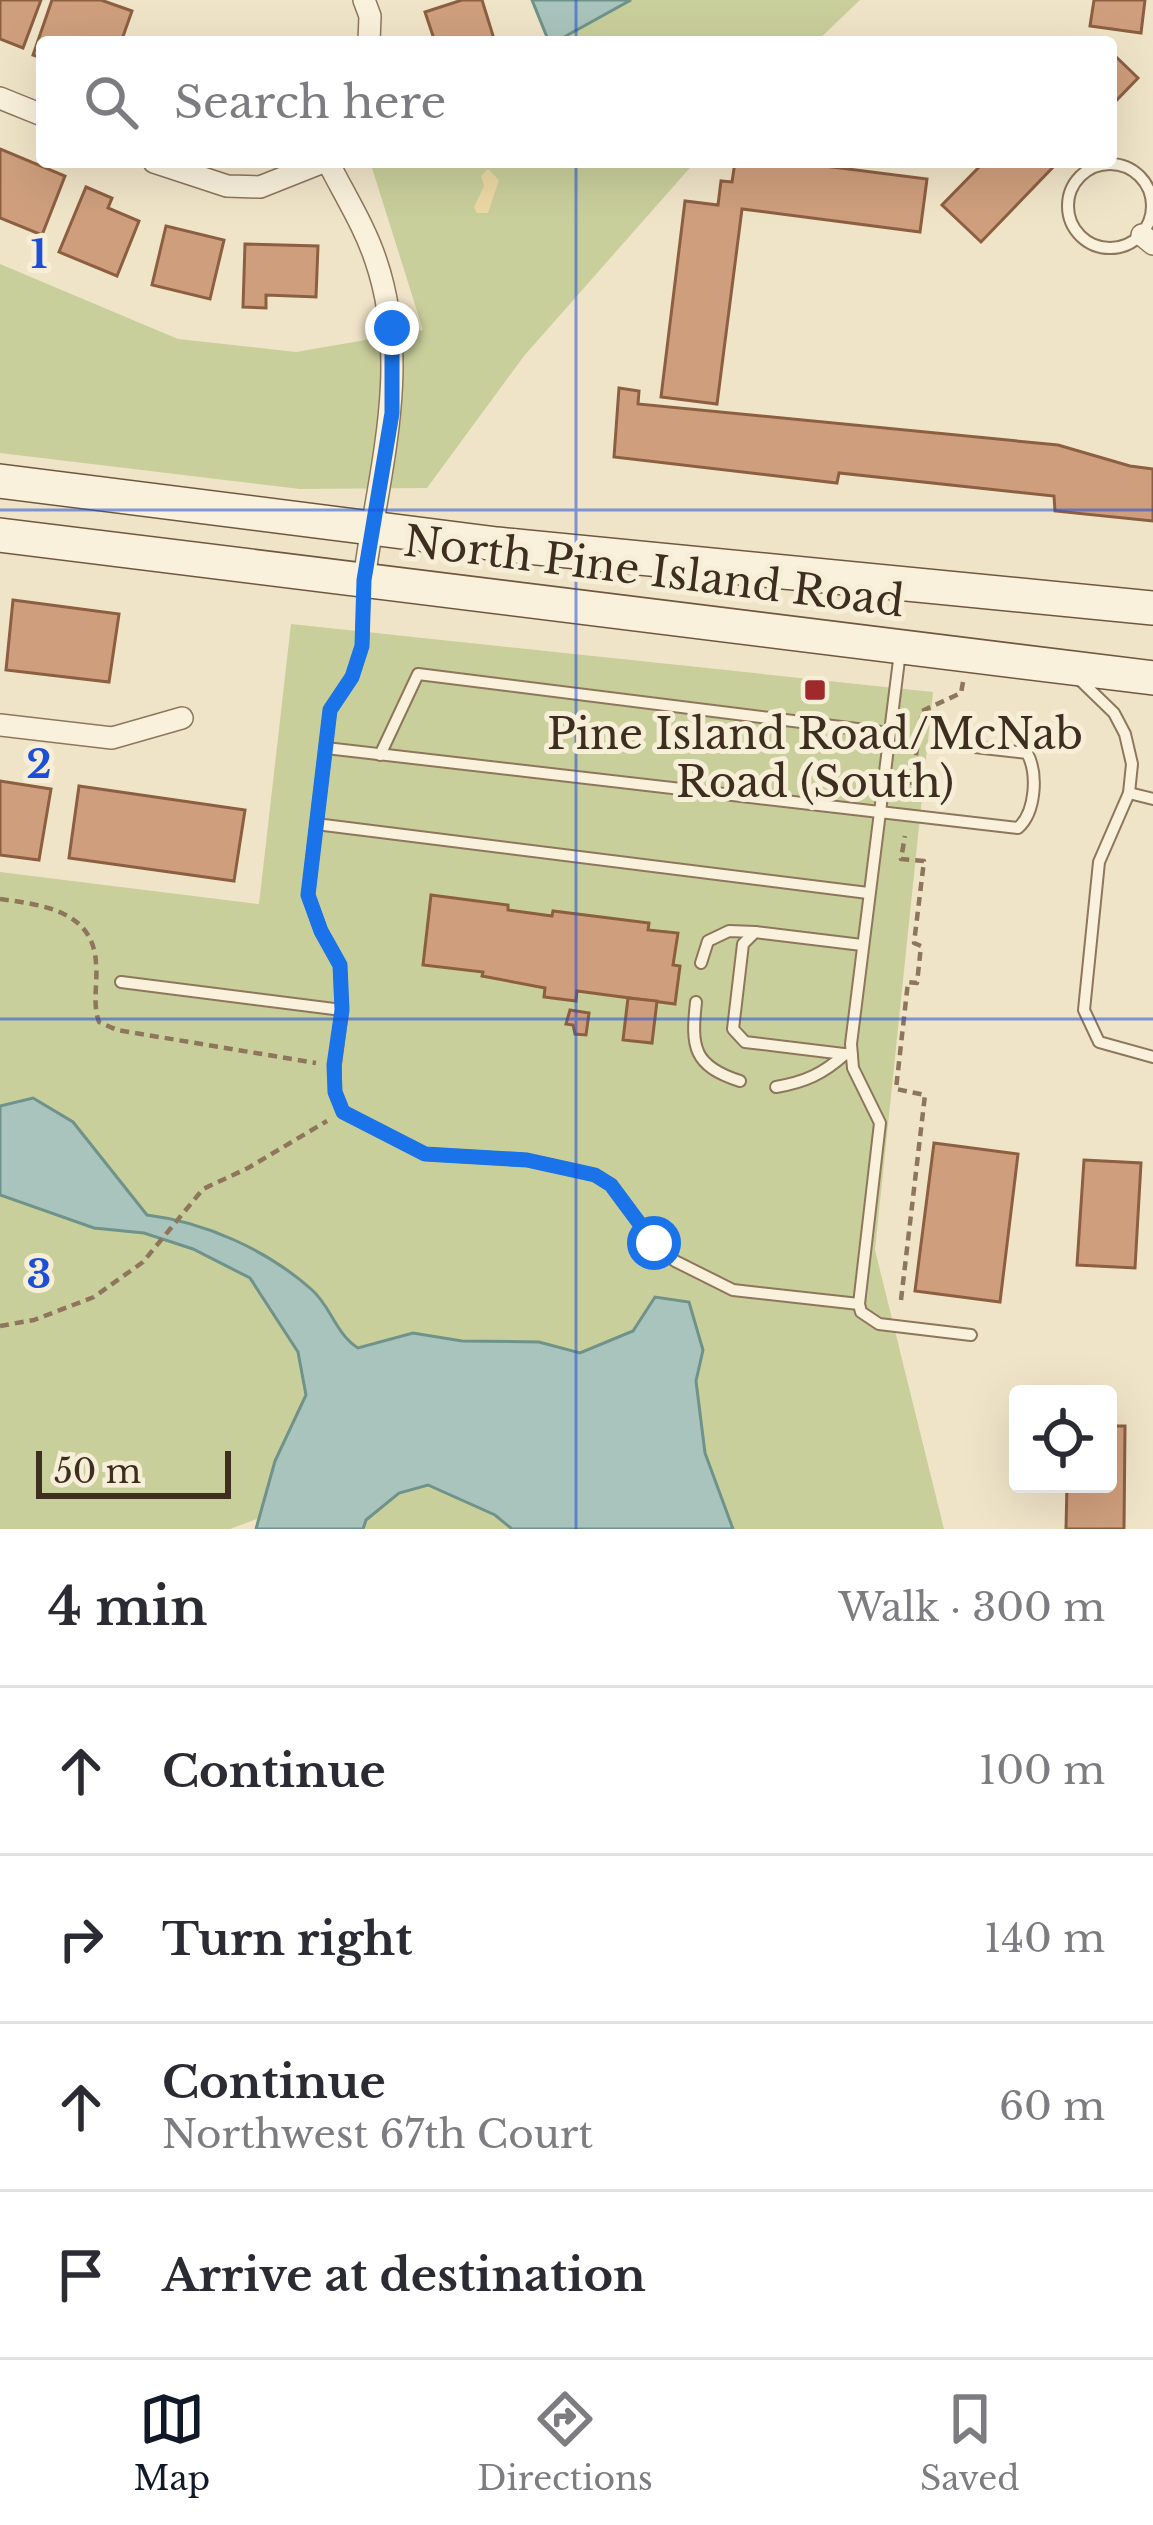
<!DOCTYPE html>
<html lang="en">
<head>
<meta charset="utf-8">
<style>
	:root { --surface:#fff; --page:#f2f2f3; --text:#2b2b33; --muted:#7c7c81; --line:#e1e1e2; --accent:#111827 }
	body { margin:0; font-family:"Libre Baskerville",serif; background:var(--page); color:var(--text) }
	.controls { position:absolute; right:36px; bottom:36px; display:grid; overflow:hidden; border-radius:12px; box-shadow:0 12px 48px #0002 }
	.controls button { width:108px; height:108px; display:grid; place-items:center; padding:0; border:0; border-bottom:3px solid var(--line); background:var(--surface); color:var(--text); font:60px sans-serif }
	.scale { position:absolute; left:36px; bottom:30px; width:195px; box-sizing:border-box; padding-left:12px; border:6px solid #3d2e20; border-top:0; font-size:33px; line-height:42px; white-space:nowrap; color:#3d2e20; -webkit-text-stroke:9px #f7eed8; paint-order:stroke }
	.stop { position:absolute; width:36px; height:36px; margin:-27px; border:9px solid #1a73e8; border-radius:50%; background:#fff }
	.stop.end { background:#1a73e8; border-color:#fff; box-shadow:0 3px 12px #0008 }
	.list { margin:0; padding:0; list-style:none }
	h2 { display:flex; justify-content:space-between; align-items:center; height:156px; margin:0; padding:0 48px; font-size:51px }
	h2 small { font-size:39px; font-weight:400; color:var(--muted) }
	.list li { display:grid; grid-template-columns:78px 1fr auto; gap:36px; align-items:center; box-sizing:border-box; height:168px; padding:0 48px; border-top:3px solid var(--line) }
	.list b { display:block; font-size:45px; white-space:nowrap }
	.list p { margin:0; font-size:39px; white-space:nowrap; color:var(--muted) }
	.list em { font-size:39px; font-style:normal; color:var(--muted) }
	.icon { flex:none; width:66px; height:66px; fill:none; stroke:currentColor; stroke-width:2; stroke-linecap:round; stroke-linejoin:round }
	.map { position:relative; flex:none; width:1153px; height:1529px; overflow:hidden }
	.search { position:absolute; background:var(--surface); box-shadow:0 12px 48px #0002; left:36px; right:36px; top:36px; height:132px; display:flex; align-items:center; gap:30px; box-sizing:border-box; padding:0 42px; border-radius:12px; color:var(--muted); font-size:45px }
	.sheet { height:828px; background:var(--surface) }
	nav { display:flex; justify-content:space-around; align-items:center; box-sizing:border-box; height:168px; border-top:3px solid var(--line); background:var(--surface); font-size:33px; color:var(--muted) }
	nav a { display:grid; justify-items:center; gap:6px }
	nav .on { color:var(--accent) }
	.map>svg:first-child { display:block }
	.green { fill:#c9cf9b }
	.sand { fill:#ecd9a5 }
	.water { fill:#a9c4bc; stroke:#6f938a; stroke-width:3 }
	.building { fill:#cf9f7d; stroke:#8d5f41; stroke-width:3 }
	.lines { fill:none; stroke-linecap:round; stroke-linejoin:round }
	.lane-casing { stroke:#8d765c; stroke-width:14 }
	.street-casing { stroke:#8d765c; stroke-width:24 }
	.secondary-casing { stroke:#6f573f; stroke-width:36 }
	.path { stroke:#8d765c; stroke-width:4.5; stroke-dasharray:9 6; stroke-linecap:butt }
	.lane { stroke:#faf1dc; stroke-width:10 }
	.street { stroke:#faf1dc; stroke-width:21 }
	.secondary { stroke:#faf1dc; stroke-width:33 }
	.route { stroke:#1a73e8; stroke-width:15 }
	.grid { fill:none; stroke:#1d4ed8; stroke-width:3; stroke-opacity:0.55 }
	.poi-dot { fill:#9e2a2b; stroke:#f7eed8; stroke-width:4.5 }
	.labels { text-anchor:middle; dominant-baseline:central; stroke-width:10; stroke-linejoin:round; paint-order:stroke }
	.street-label { font-size:42px; fill:#3d2e20; stroke:#f7eed8 }
	.poi-label { font-size:42px; fill:#3d2e20; stroke:#f7eed8 }
	.grid-label { font-size:39px; text-anchor:middle; font-weight:bold; fill:#1d4ed8; stroke:#f7eed8; stroke-width:10; stroke-linejoin:round; paint-order:stroke }
</style>
</head>
<body>
<div class="map">
<svg width="1153" height="1529" viewBox="0 0 1153 1529">
	<rect width="100%" height="100%" fill="#f0e4c8"/>
	<g class="green">
		<path d="M 532,0 L 860,0 L 816,42 L 549,42 Z"/>
		<path d="M 381,162 L 695,162 L 524,356 L 427,488 L 300,489 L 0,453 L 0,264 L 178,339 L 296,352 L 423,330 L 372,168 Z"/>
		<path d="M 291,624 L 933,692 L 875,1250 L 944,1529 L 256,1529 L 257,1519 L 230,1529 L 0,1529 L 0,872 L 259,904 Z"/>
	</g>
	<path class="sand" d="M 488,169 L 499,180 L 488,213 L 477,213 L 474,207 L 484,186 L 481,176 Z"/>
	<g class="water">
		<path d="M 532,0 L 631,0 L 555,42 L 549,42 Z"/>
		<path d="M 33,1098 L 73,1122 L 147,1215 C 205,1222 267,1250 311,1289 C 331,1306 335,1333 358,1348 L 413,1333 L 462,1341 L 539,1342 L 580,1353 L 633,1331 L 655,1297 L 689,1302 L 703,1350 L 696,1381 L 705,1453 L 733,1529 L 512,1529 L 495,1515 L 428,1485 L 399,1493 L 366,1520 L 363,1529 L 256,1529 L 275,1461 L 306,1395 L 298,1352 L 250,1278 L 193,1249 L 144,1233 L 94,1228 L 0,1195 L 0,1106 Z"/>
	</g>
	<g class="building">
		<path d="M 0,0 L 41,0 L 23,48 L 0,39 Z"/>
		<path d="M 52,0 L 101,0 L 132,11 L 121,42 L 42,42 L 42,58 L 33,55 Z"/>
		<path d="M 462,0 L 482,0 L 495,42 L 435,42 L 425,12 Z"/>
		<path d="M 1094,0 L 1145,0 L 1141,33 L 1090,26 Z"/>
		<path d="M 1111,52 L 1138,78 L 1111,106 Z"/>
		<path d="M 0,149 L 65,176 L 42,235 L 0,218 Z"/>
		<path d="M 735,162 L 793,162 L 927,179 L 920,232 L 742,209 L 717,404 L 661,397 L 685,201 L 718,205 L 721,181 L 732,182 Z"/>
		<path d="M 984,162 L 1058,162 L 981,242 L 942,205 Z"/>
		<path d="M 86,187 L 112,198 L 108,208 L 139,221 L 117,276 L 59,252 Z"/>
		<path d="M 166,226 L 224,240 L 210,299 L 152,285 Z"/>
		<path d="M 245,244 L 318,246 L 316,297 L 266,295 L 266,308 L 243,307 Z"/>
		<path d="M 619,388 L 639,391 L 638,404 L 1058,445 L 1130,466 L 1153,469 L 1153,521 L 1055,511 L 1054,496 L 839,473 L 837,483 L 614,457 Z"/>
		<path d="M 13,600 L 119,614 L 109,682 L 6,670 Z"/>
		<path d="M 0,781 L 51,789 L 39,860 L 0,855 Z"/>
		<path d="M 79,786 L 245,810 L 234,881 L 69,858 Z"/>
		<path d="M 431,895 L 508,905 L 508,910 L 552,916 L 553,911 L 649,923 L 648,930 L 678,933 L 673,965 L 680,966 L 675,1004 L 577,991 L 576,1001 L 544,997 L 545,988 L 482,976 L 483,972 L 423,965 Z"/>
		<path d="M 628,998 L 657,1001 L 652,1043 L 623,1040 Z"/>
		<path d="M 570,1010 L 589,1013 L 586,1035 L 575,1034 L 573,1025 L 566,1024 Z"/>
		<path d="M 934,1143 L 1018,1154 L 1000,1302 L 915,1291 Z"/>
		<path d="M 1084,1160 L 1141,1163 L 1135,1268 L 1077,1265 Z"/>
		<path d="M 1108,1426 L 1125,1426 L 1124,1529 L 1066,1529 L 1067,1484 L 1108,1484 Z"/>
	</g>
	<g class="lines">
		<g class="lane-casing">
			<g id="lane">
				<circle cx="1110" cy="206" r="42"/>
				<path d="M 364,583 L 362,646 L 352,677 L 330,710 L 308,895 L 321,931 L 340,966 L 342,1010 L 335,1065 L 335,1092 L 343,1112 L 425,1154 L 527,1160 L 595,1175 L 611,1185 L 654,1243 L 675,1261 L 733,1290 L 859,1304"/>
				<path d="M 900,652 L 851,1044 L 853,1068 L 880,1123 L 859,1304 L 861,1312 L 879,1324 L 971,1335"/>
				<path d="M 1080,680 L 1114,713 L 1125,734 L 1132,764 L 1129,793 L 1099,862 L 1084,1010 L 1099,1042 L 1153,1057"/>
				<path d="M 326,748 L 1018,828 C 1036,812 1038,773 1027,753 L 948,744"/>
				<path d="M 380,755 L 418,674 L 889,733"/>
				<path d="M 1129,793 L 1153,799"/>
				<path d="M 316,824 L 868,893"/>
				<path d="M 755,932 L 743,944 L 733,1029 L 745,1042 L 852,1055"/>
				<path d="M 701,963 L 708,941 L 729,931 L 755,932 L 862,945"/>
				<path d="M 121,982 L 342,1010"/>
				<path d="M 696,1002 C 691,1047 693,1066 740,1081"/>
				<path d="M 776,1087 C 805,1082 823,1074 845,1054"/>
			</g>
		</g>
		<g class="street-casing">
			<g id="street">
				<path d="M 364,0 L 370,16 L 369,42"/>
				<path d="M 0,98 L 42,115"/>
				<path d="M 154,162 L 227,186 L 260,187 L 323,162"/>
				<path d="M 328,162 C 344,194 365,227 376,261 C 412,367 378,473 364,580"/>
				<path d="M 1142,235 L 1153,244"/>
				<path d="M 0,725 L 112,738 L 182,718"/>
			</g>
		</g>
		<g class="secondary-casing">
			<g id="secondary">
				<path d="M 0,481 L 497,544 L 1153,608"/>
				<path d="M 0,535 L 1153,678"/>
			</g>
		</g>
		<g class="path">
			<path d="M 910,800 L 922,711 L 961,693 L 963,682"/>
			<path d="M 0,899 C 42,905 93,910 96,963 C 98,984 92,1002 99,1022 L 117,1030 L 316,1063"/>
			<path d="M 901,1300 L 925,1095 L 896,1089 L 908,982 L 917,983 L 921,946 L 914,943 L 924,861 L 901,859 L 905,836"/>
			<path d="M 0,1326 L 34,1320 L 94,1297 L 143,1262 L 203,1189 L 248,1168 L 327,1121"/>
		</g>
		<use href="#lane" class="lane"/>
		<use href="#street" class="street"/>
		<use href="#secondary" class="secondary"/>
	</g>
	<g class="lines">
		<path class="route" d="M 392,328 L 392,413 L 364,580 L 362,646 L 352,677 L 330,710 L 308,895 L 321,931 L 340,965 L 342,1010 L 334,1065 L 335,1092 L 343,1112 L 425,1154 L 527,1160 L 595,1175 L 611,1185 L 654,1243"/>
	</g>
	<path class="grid" d="M 576,0 L 576,42M 576,162 L 576,1529M 0,510 L 1153,510M 0,1019 L 1153,1019"/>
	<rect class="poi-dot" x="803" y="678" width="24" height="24" rx="6"/>
	<g class="labels">
		<g class="street-label">
			<text transform="translate(654 571) rotate(7)">North Pine Island Road</text>
		</g>
		<g class="poi-label">
			<text x="815" y="734">Pine Island Road/McNab<tspan x="815" dy="48">Road (South)</tspan></text>
		</g>
	</g>
	<g class="grid-label">
		<text x="39" y="268">1</text>
		<text x="39" y="778">2</text>
		<text x="39" y="1288">3</text>
	</g>
</svg>
<div class="controls">
<button><svg class="icon" aria-label="locate" viewBox="0 0 24 24"><circle cx="12" cy="12" r="6"/><path d="M12 2v4M12 18v4M2 12h4M18 12h4"/></svg></button>
</div>
<div class="scale">50 m</div>
<div class="stop" style="left:654px;top:1243px"></div>
<div class="stop end" style="left:392px;top:328px"></div>
<div class="search"><svg class="icon" aria-label="search" viewBox="0 0 24 24"><circle cx="10" cy="10" r="6"/><path d="M15 15l6 6"/></svg>Search here</div>
</div>
<section class="sheet">
<h2>4 min<small>Walk · 300 m</small></h2>
<ul class="list">
<li><svg class="icon" aria-label="ahead" viewBox="0 0 24 24"><path d="M12 20V5M6 11l6-6 6 6"/></svg><div><b>Continue</b></div><em>100 m</em></li>
<li><svg class="icon" aria-label="right" viewBox="0 0 24 24"><path d="M7 20v-9h11M14 6l5 5-5 5"/></svg><div><b>Turn right</b></div><em>140 m</em></li>
<li><svg class="icon" aria-label="ahead" viewBox="0 0 24 24"><path d="M12 20V5M6 11l6-6 6 6"/></svg><div><b>Continue</b><p>Northwest 67th Court</p></div><em>60 m</em></li>
<li><svg class="icon" aria-label="arrive" viewBox="0 0 24 24"><path d="M6 21V4h12l-3 4 3 4H6"/></svg><div><b>Arrive at destination</b></div></li>
</ul>
</section>
<nav>
<a class="on"><svg class="icon" aria-label="map" viewBox="0 0 24 24"><path d="M3 6l6-2 6 2 6-2v14l-6 2-6-2-6 2zM9 4v14M15 6v14"/></svg>Map</a>
<a><svg class="icon" aria-label="directions" viewBox="0 0 24 24"><path d="M12 3l9 9-9 9-9-9zM9 14v-3h6M13 9l2 2-2 2"/></svg>Directions</a>
<a><svg class="icon" aria-label="saved" viewBox="0 0 24 24"><path d="M7 4h10v16l-5-4-5 4z"/></svg>Saved</a>
</nav>
</body>
</html>
